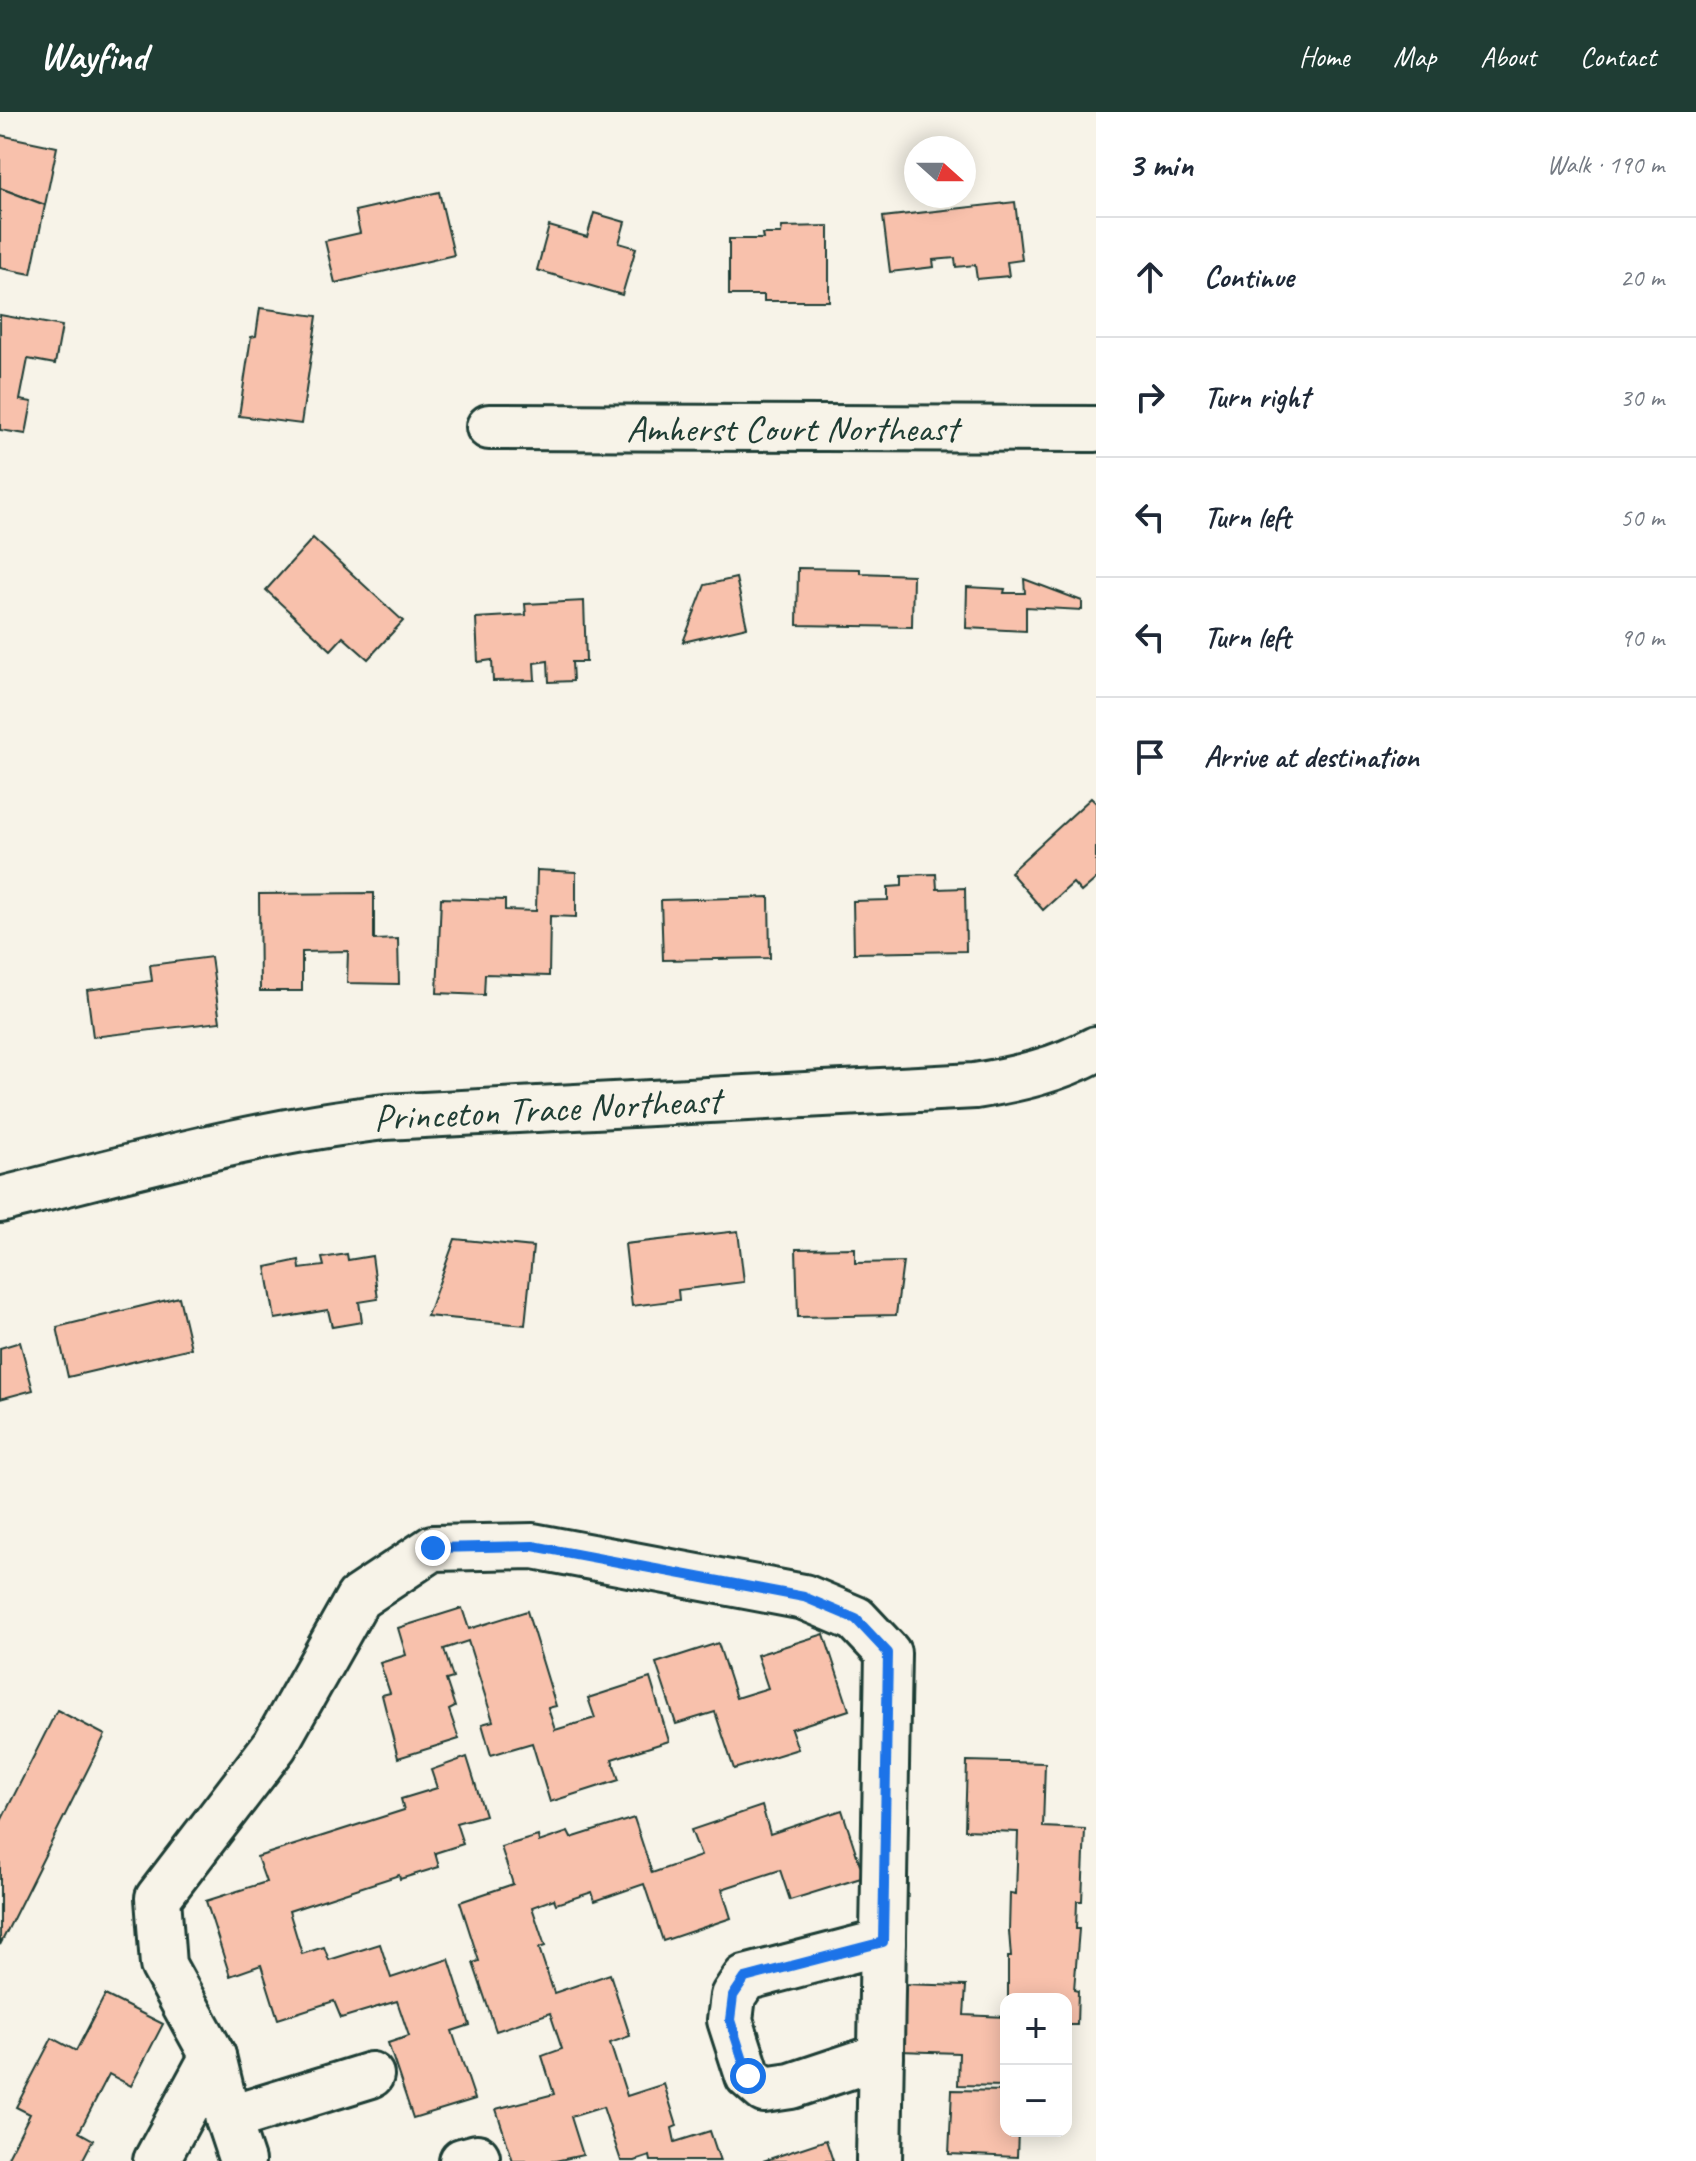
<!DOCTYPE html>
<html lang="en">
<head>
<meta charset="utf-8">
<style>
	:root { --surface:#fff; --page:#f6f6f7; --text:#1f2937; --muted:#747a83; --line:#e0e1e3; --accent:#1f3d34 }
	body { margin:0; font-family:Caveat,sans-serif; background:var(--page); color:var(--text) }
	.controls { position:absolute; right:24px; bottom:24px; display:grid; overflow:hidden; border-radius:16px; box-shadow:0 4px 20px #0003 }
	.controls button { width:72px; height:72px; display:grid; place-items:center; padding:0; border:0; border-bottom:2px solid var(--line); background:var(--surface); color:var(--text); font:40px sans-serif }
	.compass { position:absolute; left:904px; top:24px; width:72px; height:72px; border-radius:50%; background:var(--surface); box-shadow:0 4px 20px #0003; rotate:111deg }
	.stop { position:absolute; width:24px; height:24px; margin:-18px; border:6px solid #1a73e8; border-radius:50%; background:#fff }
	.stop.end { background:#1a73e8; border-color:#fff; box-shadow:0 2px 8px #0008 }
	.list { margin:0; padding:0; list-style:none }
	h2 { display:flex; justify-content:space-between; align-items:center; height:104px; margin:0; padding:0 32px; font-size:34px }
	h2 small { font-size:26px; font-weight:400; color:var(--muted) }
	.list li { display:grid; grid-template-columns:52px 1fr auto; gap:24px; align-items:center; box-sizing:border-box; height:120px; padding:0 32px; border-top:2px solid var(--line) }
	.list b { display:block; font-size:30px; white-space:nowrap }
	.list em { font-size:26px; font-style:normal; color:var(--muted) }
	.icon { flex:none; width:44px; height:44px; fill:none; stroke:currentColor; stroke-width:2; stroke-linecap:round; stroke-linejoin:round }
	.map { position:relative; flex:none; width:1096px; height:2049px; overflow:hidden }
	header { display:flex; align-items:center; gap:48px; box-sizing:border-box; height:112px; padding:0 40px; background:var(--accent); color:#fff }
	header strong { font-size:38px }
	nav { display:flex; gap:44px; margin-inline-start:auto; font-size:28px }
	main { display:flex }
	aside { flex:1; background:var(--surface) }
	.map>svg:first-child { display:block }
	.building { fill:#f8c1ac; stroke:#1f3d34; stroke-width:2 }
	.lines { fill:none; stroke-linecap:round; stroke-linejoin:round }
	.minor-casing { stroke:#1f3d34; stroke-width:50 }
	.minor { stroke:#f7f3e8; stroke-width:44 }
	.route { stroke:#1a73e8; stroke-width:10 }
	.labels { text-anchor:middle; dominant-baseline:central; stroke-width:8; stroke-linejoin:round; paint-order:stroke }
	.street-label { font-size:38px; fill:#1f3d34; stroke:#f7f3e8 }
</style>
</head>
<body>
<header>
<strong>Wayfind</strong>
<nav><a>Home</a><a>Map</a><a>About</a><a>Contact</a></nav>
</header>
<main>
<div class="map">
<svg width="1096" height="2049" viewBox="0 0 1096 2049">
	<rect width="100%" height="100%" fill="#f7f3e8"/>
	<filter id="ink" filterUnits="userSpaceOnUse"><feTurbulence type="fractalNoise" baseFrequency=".0125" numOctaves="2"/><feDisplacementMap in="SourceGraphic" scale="16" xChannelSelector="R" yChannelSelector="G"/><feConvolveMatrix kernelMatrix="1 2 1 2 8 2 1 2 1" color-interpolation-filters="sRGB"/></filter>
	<g filter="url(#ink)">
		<g class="building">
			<path d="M 0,23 L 57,35 L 45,93 L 0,76 Z"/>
			<path d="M 0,76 L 45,93 L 31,162 L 0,156 Z"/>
			<path d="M 439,80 L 454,143 L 335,171 L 325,129 L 360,121 L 355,99 Z"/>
			<path d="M 1015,90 L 1022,148 L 1007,150 L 1009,164 L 977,167 L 975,153 L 956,155 L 955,146 L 933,148 L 934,155 L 890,160 L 883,105 Z"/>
			<path d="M 594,101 L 625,110 L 619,131 L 636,136 L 622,183 L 537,158 L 549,114 L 587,125 Z"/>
			<path d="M 829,114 L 829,189 L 764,189 L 764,183 L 729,183 L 729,127 L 763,127 L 762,122 L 781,122 L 782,115 Z"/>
			<path d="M 260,196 L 317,204 L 301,312 L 239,304 L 251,225 L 256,224 Z"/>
			<path d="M 0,203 L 62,214 L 55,252 L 28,247 L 20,288 L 32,290 L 26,322 L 0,318 Z"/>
			<path d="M 313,426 L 403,509 L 368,547 L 343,525 L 331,538 L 266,478 Z"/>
			<path d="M 798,456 L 860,457 L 860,461 L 913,463 L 912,515 L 797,513 Z"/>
			<path d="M 736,466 L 747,515 L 683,530 L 705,473 Z"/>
			<path d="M 1024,467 L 1082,489 L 1082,498 L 1026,495 L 1026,519 L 966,516 L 967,475 L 1005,477 L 1004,481 L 1025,481 Z"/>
			<path d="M 584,489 L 586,550 L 572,550 L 573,569 L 549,570 L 548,549 L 534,551 L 535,568 L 493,569 L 492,548 L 478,550 L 476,506 L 526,503 L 525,492 Z"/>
			<path d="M 1091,686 L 1096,691 L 1096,767 L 1081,780 L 1073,771 L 1043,798 L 1010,760 Z"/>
			<path d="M 537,758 L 576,760 L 576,805 L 550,804 L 549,864 L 485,862 L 484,883 L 437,881 L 441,786 L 505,788 L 505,798 L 536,799 Z"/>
			<path d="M 936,762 L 937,777 L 965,776 L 966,839 L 854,841 L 853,789 L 888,788 L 888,775 L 902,774 L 902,763 Z"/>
			<path d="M 374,781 L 374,828 L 398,827 L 399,872 L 347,871 L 348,839 L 302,840 L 302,879 L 260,879 L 259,782 Z"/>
			<path d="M 769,785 L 770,846 L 663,848 L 661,788 Z"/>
			<path d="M 211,845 L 220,910 L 93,925 L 87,878 L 152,869 L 150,853 Z"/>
			<path d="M 738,1119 L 744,1170 L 678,1178 L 679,1188 L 632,1194 L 625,1132 Z"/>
			<path d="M 455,1127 L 533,1135 L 525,1213 L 427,1204 Z"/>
			<path d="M 855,1136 L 855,1151 L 903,1150 L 896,1203 L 798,1205 L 796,1137 Z"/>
			<path d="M 347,1142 L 348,1148 L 372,1144 L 378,1187 L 359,1190 L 362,1210 L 332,1215 L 328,1198 L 275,1207 L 266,1155 L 299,1148 L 300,1157 L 324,1154 L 322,1146 Z"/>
			<path d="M 179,1185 L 191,1236 L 68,1265 L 57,1215 Z"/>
			<path d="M 20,1230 L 33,1278 L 0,1287 L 0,1236 Z"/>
			<path d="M 462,1496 L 469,1517 L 527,1499 L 556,1594 L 548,1596 L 555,1618 L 595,1606 L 588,1586 L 650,1566 L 669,1629 L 612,1647 L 619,1668 L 550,1690 L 532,1631 L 491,1643 L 482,1612 L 493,1609 L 468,1529 L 444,1537 L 453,1566 L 446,1568 L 455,1595 L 449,1598 L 459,1627 L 398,1646 L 382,1583 L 390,1581 L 380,1551 L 406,1543 L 398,1516 Z"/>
			<path d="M 824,1522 L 849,1598 L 791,1617 L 798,1637 L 734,1657 L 715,1600 L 676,1612 L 656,1551 L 718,1531 L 736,1586 L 768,1576 L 757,1543 Z"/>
			<path d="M 57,1598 L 105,1623 L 0,1833 L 0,1711 Z"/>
			<path d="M 467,1645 L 485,1703 L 456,1711 L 463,1732 L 435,1741 L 439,1755 L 400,1767 L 399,1763 L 289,1799 L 302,1842 L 324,1835 L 329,1848 L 380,1832 L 391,1866 L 449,1847 L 470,1913 L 452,1919 L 475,1987 L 413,2006 L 388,1931 L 409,1924 L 397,1889 L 341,1906 L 334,1889 L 278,1907 L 261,1853 L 230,1864 L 206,1789 L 266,1770 L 257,1745 L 404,1698 L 401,1687 L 437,1676 L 431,1658 Z"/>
			<path d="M 967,1649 L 1045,1651 L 1043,1715 L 1085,1717 L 1082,1789 L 1077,1789 L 1076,1817 L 1079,1817 L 1074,1878 L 1078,1879 L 1077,1913 L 1066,1913 L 1066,1887 L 1008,1887 L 1008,1845 L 1011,1845 L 1009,1819 L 1010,1781 L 1016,1782 L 1018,1720 L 965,1718 Z"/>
			<path d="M 762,1694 L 770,1722 L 842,1698 L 864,1765 L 790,1788 L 780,1758 L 722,1777 L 731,1806 L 663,1829 L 644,1772 L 595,1789 L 592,1780 L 556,1792 L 554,1787 L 532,1795 L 545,1834 L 539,1836 L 554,1881 L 610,1862 L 630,1924 L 610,1931 L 627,1984 L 664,1972 L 677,2014 L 672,2016 L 675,2030 L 710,2019 L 720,2049 L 651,2049 L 650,2044 L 635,2049 L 621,2049 L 603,1995 L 571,2005 L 583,2043 L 555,2049 L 513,2049 L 496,1997 L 554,1982 L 542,1944 L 562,1937 L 550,1901 L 496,1919 L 473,1851 L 479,1849 L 460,1790 L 513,1772 L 501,1735 L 538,1724 L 539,1730 L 568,1720 L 571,1726 L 634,1706 L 652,1761 L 701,1744 L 691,1718 Z"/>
			<path d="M 902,1872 L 966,1874 L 964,1903 L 1006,1905 L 1006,1974 L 958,1973 L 959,1941 L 900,1939 Z"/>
			<path d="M 105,1883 L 163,1912 L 131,1974 L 109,1962 L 79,2020 L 93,2028 L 82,2049 L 6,2049 L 30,2002 L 16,1995 L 52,1926 L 76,1939 Z"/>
			<path d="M 952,1978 L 1006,1979 L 1006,2019 L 1018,2019 L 1017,2045 L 949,2042 Z"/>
			<path d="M 826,2028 L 833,2049 L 763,2049 Z"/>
		</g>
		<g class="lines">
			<g class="minor-casing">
				<g id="minor">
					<path d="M 489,315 L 1096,317"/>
					<path d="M 0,1088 C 128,1056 254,1020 385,1005 L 975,974 C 1018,967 1057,958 1096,937"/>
					<path d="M 881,1944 L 791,1974 L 764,1978 L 748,1964 L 730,1908 L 733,1884 L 745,1866 L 883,1830"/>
					<path d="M 228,2007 L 371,1963"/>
					<path d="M 156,2049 L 213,1944"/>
					<path d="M 242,2049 L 228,2007 L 213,1944 L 163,1853 L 158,1786 L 275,1633 L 358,1486 L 433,1436 L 533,1434 L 804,1485 L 856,1507 L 888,1541 L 879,2049"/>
					<path d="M 462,2049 L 477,2045"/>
				</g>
			</g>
			<use href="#minor" class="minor"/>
		</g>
	</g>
	<g class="lines" filter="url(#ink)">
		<path class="route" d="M 433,1436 L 533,1434 L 804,1485 L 856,1507 L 888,1541 L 883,1830 L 745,1866 L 733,1884 L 730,1908 L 748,1964"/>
	</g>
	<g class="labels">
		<g class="street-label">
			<text x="792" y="316">Amherst Court Northeast</text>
			<text transform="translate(547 997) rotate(-3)">Princeton Trace Northeast</text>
		</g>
	</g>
</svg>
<div class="controls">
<button>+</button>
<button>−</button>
</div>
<svg class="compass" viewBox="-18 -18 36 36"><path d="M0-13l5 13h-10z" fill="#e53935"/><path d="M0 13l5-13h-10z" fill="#747a83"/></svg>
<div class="stop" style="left:748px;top:1964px"></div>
<div class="stop end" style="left:433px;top:1436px"></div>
</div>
<aside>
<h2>3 min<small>Walk · 190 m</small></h2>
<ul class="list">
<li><svg class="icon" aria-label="ahead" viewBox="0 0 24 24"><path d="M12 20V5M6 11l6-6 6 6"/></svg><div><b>Continue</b></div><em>20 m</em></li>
<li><svg class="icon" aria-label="right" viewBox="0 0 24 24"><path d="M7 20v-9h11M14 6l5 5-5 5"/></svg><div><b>Turn right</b></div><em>30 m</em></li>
<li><svg class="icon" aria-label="left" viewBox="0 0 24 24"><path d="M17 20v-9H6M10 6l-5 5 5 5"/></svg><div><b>Turn left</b></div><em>50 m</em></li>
<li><svg class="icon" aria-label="left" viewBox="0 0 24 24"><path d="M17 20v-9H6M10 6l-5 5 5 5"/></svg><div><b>Turn left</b></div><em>90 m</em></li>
<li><svg class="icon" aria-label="arrive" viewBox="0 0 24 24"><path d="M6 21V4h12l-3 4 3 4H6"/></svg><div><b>Arrive at destination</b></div></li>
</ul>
</aside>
</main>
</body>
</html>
